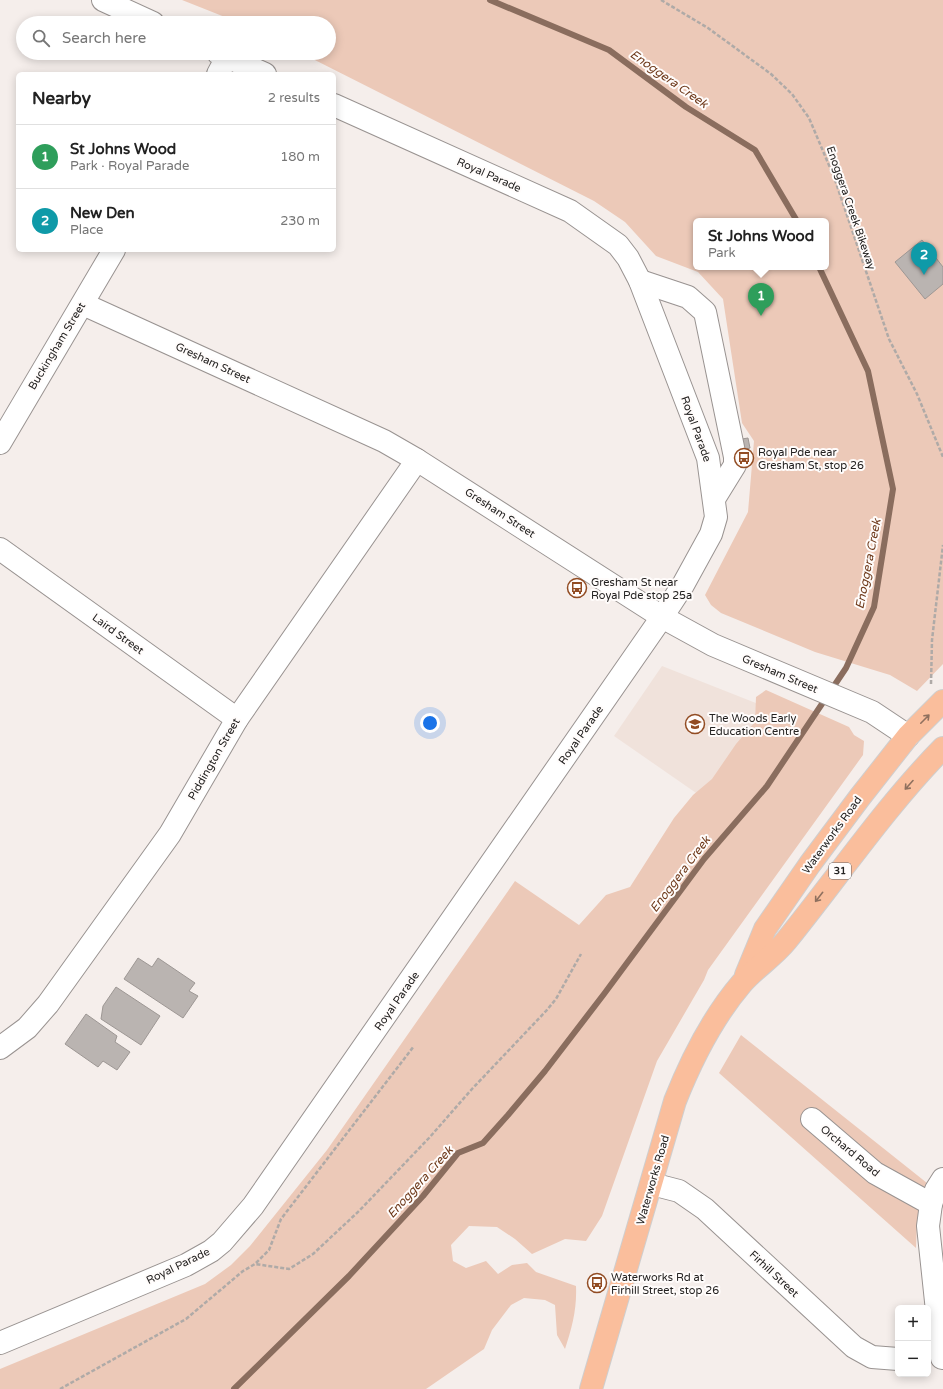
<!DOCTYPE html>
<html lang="en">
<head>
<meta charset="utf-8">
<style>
	:root { --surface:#fff; --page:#f2f2f2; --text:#222; --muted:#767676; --line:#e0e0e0; --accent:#7c3aed }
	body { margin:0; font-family:"Varela Round",sans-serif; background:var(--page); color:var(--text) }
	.controls { position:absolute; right:12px; bottom:12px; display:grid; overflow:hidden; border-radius:6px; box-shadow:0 2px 10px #0003 }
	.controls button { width:36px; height:36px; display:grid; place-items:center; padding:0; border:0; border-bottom:1px solid var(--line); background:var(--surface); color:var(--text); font:20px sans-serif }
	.you { position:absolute; left:430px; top:723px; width:14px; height:14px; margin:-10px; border:3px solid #fff; border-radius:50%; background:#1a73e8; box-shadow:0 0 0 6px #1a73e833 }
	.badge { display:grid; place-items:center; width:26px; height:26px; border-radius:50%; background:var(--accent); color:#fff; font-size:13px; font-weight:700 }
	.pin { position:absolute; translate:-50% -33px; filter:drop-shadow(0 1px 2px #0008) }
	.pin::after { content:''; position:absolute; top:21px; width:14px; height:12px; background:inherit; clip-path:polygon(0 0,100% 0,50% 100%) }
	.popup { position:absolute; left:693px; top:218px; width:136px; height:52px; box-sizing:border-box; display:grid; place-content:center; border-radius:6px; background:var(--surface); filter:drop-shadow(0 1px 3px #0005); font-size:13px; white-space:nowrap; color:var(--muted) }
	.popup b { font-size:15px; color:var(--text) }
	.popup::after { content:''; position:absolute; left:50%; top:100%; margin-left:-8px; border:8px solid transparent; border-top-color:var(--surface) }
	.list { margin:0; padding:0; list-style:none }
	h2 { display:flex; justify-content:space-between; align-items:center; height:52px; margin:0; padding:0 16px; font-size:17px }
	h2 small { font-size:13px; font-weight:400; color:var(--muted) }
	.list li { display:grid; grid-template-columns:26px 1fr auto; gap:12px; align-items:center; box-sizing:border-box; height:64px; padding:0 16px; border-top:1px solid var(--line) }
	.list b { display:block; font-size:15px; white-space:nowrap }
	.list p { margin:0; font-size:13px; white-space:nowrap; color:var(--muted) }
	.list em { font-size:13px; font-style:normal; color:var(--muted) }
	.icon { flex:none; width:22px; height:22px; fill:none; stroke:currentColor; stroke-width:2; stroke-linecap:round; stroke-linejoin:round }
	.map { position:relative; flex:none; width:943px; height:1389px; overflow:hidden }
	.search { position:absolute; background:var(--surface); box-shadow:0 2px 10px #0003; left:16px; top:16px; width:320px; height:44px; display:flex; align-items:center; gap:10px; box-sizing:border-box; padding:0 14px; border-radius:22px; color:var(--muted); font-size:15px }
	.panel { position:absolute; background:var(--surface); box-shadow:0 2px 10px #0003; left:16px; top:72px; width:320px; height:180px; border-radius:6px }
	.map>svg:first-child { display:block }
	.built { fill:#f0e2db }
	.green { fill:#ecc9b8; fill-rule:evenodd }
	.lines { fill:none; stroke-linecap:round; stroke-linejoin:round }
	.stream { stroke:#8a6d5e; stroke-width:6 }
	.building { fill:#bab4b1; stroke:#9d9794 }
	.minor-casing { stroke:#999391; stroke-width:24 }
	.major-casing { stroke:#cfcece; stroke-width:24 }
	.path { stroke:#afaaa7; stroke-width:2.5; stroke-dasharray:4 2; stroke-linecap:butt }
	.minor { stroke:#fff; stroke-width:22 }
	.major { stroke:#fabe9c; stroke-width:22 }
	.oneway { stroke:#8f705e }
	.labels { text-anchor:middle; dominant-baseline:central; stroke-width:4; stroke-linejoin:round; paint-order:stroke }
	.shield { fill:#fffcfb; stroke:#666362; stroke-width:1 }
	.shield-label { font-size:10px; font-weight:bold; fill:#242221 }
	.street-label { font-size:11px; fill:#242221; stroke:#fffcfb }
	.poi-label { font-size:11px; fill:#242221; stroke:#fffcfb; text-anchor:start }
	.water-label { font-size:12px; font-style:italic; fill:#6e391a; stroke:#fffcfb }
</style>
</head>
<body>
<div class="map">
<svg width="943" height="1389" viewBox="0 0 943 1389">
	<rect width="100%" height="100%" fill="#f5eeeb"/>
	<path class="built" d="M 662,666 L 776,711 L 712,804 L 614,736 Z"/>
	<g class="green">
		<path d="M 182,0 L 943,0 L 943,664 L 917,691 L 890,675 L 815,652 L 721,613 L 711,605 L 705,595 L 748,512 L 754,441 L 742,423 L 723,299 L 698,272 L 656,256 L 625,222 L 594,201 L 301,53 L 329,53 L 329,23 L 240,23 ZM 696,221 L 826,221 L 826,267 L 696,267 Z"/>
		<path d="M 766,690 L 849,727 L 854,735 L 864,741 L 863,755 L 708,970 L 704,980 L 657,1061 L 602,1216 L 586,1241 L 565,1239 L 532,1254 L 515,1239 L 497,1227 L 469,1226 L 451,1245 L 453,1261 L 466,1268 L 486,1261 L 498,1274 L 512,1265 L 527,1263 L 536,1272 L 576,1286 C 577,1309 572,1328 565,1349 L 557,1335 L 555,1305 L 545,1300 L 524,1298 L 511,1305 L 492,1330 L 484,1349 L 426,1389 L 0,1389 L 0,1369 L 205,1284 L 231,1265 L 250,1246 L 327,1150 L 515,881 L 579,925 L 606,895 L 630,887 L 674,818 L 693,795 L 712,779 L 736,744 L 755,722 L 756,697 Z"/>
		<path d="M 741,1035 L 927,1183 C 917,1204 917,1225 916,1248 L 719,1073 Z"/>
	</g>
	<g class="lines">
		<g class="stream">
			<path d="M 490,0 L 609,50 L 686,107 L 755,150 L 797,221"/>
			<path d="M 234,1389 L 349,1276 L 423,1196 L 458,1153 L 483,1143 L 508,1115 L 545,1071 L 604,994 L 704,859 L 767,786 L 846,668 L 874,607 L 893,489 L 868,371 L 819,267"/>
		</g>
	</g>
	<g class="building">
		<path d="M 922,240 L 943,267 L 943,284 L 925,299 L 895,262 Z"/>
		<path d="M 748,438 L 750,448 L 744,450 L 742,439 Z"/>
		<path d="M 138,958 L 152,967 L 158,958 L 195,983 L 189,991 L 198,996 L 183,1018 L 124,979 Z"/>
		<path d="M 116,987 L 160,1016 L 141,1045 L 101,1019 L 103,1006 Z"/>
		<path d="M 86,1014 L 117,1036 L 115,1042 L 130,1052 L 117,1070 L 103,1061 L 98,1067 L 65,1044 Z"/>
	</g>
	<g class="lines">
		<g class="minor-casing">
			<g id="minor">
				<path d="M 103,0 L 153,23"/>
				<path d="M 218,53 L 265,74"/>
				<path d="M 218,74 L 227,57"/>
				<path d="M 640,281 L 688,297 L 705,312 L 735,457 L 735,465 L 714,499"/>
				<path d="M 83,304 L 384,441 L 417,460 L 662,617 L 713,645 L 872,712 L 908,736"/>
				<path d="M 0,443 L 114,250"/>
				<path d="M 0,549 L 237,719"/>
				<path d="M 0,1048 L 27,1028 L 48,1004 L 170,834 L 237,719 L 417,460"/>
				<path d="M 812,1119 L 875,1173 L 931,1204"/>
				<path d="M 652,1184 L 679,1191 L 705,1209 L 854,1347 L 872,1357 L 898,1359"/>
				<path d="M 0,1343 L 186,1265 L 211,1251 L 222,1242 L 253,1206 L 662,617 L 683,585 L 711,534 L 716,517 L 708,458 L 640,281 L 628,258 L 618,245 L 570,211 L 334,105"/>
				<path d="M 942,1358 L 928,1226 L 931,1204 L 936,1190 L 943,1179"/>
			</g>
		</g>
		<g class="major-casing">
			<g id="major">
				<path d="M 746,975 L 765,929 L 810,864 L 860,797 L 908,736 L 943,701"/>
				<path d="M 591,1389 L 675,1101 C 692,1058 712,1018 742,983 C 755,968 773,957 786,941 C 838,877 885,807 943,748"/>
			</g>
		</g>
		<g class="path">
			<path d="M 661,0 L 708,28 L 771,74 L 792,94 L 809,118 L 834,177 L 889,339 L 917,394 L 943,457"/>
			<path d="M 931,684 L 932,640 L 943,545"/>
			<path d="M 256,1263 L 269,1250 L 281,1219 L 414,1046"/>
			<path d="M 60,1389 L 186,1319 L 243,1271 L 255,1264 L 289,1269 L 313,1254 L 359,1211 L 429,1138 L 472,1089 L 546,1011 L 556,999 L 581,954"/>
		</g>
		<use href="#minor" class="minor"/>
		<use href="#major" class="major"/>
	</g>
	<defs><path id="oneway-shaft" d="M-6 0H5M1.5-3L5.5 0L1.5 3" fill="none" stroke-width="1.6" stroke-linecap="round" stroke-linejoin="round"/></defs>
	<g class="oneway">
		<use href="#oneway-shaft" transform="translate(925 719) rotate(-45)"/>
		<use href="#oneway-shaft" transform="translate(909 785) rotate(132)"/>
		<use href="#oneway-shaft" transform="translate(819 897) rotate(128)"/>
	</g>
	<defs>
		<g id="bus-ring" transform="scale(1)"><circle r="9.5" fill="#fffcfb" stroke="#924c23" stroke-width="1.5"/><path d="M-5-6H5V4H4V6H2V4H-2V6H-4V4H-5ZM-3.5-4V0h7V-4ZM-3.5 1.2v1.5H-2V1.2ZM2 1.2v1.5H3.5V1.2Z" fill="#924c23"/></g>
		<g id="school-ring" transform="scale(1)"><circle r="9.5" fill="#fffcfb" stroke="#924c23" stroke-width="1.5"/><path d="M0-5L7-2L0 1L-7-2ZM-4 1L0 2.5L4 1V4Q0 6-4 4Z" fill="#924c23"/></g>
	</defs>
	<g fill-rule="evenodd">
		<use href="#bus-ring" x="744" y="458"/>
		<use href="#bus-ring" x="577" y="588"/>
		<use href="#school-ring" x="695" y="724"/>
		<use href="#bus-ring" x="597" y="1283"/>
	</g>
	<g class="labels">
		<rect class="shield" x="829" y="863" width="22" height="16" rx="3"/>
		<g class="shield-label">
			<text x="840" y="871">31</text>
		</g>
		<g class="street-label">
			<text transform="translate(489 175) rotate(24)">Royal Parade</text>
			<text transform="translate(851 208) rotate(71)">Enoggera Creek Bikeway</text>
			<text transform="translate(57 346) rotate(-59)">Buckingham Street</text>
			<text transform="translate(213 363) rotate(25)">Gresham Street</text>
			<text transform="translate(696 429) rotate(70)">Royal Parade</text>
			<text transform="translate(500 513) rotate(33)">Gresham Street</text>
			<text transform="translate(118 634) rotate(36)">Laird Street</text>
			<text transform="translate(780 674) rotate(23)">Gresham Street</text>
			<text transform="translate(581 735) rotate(-55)">Royal Parade</text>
			<text transform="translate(214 759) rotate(-60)">Piddington Street</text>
			<text transform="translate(832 835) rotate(-54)">Waterworks Road</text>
			<text transform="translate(397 1001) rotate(-55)">Royal Parade</text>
			<text transform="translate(850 1151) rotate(40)">Orchard Road</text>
			<text transform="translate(653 1180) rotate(-74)">Waterworks Road</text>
			<text transform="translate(178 1266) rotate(-26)">Royal Parade</text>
			<text transform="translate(774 1274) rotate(43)">Firhill Street</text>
		</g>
		<g class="poi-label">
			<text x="758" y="452">Royal Pde near<tspan x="758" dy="13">Gresham St, stop 26</tspan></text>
			<text x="591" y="582">Gresham St near<tspan x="591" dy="13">Royal Pde stop 25a</tspan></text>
			<text x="709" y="718">The Woods Early<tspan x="709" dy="13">Education Centre</tspan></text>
			<text x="611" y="1277">Waterworks Rd at<tspan x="611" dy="13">Firhill Street, stop 26</tspan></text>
		</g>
		<g class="water-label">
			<text transform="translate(669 79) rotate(35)">Enoggera Creek</text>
			<text transform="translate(868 564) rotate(-79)">Enoggera Creek</text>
			<text transform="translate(680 874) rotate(-53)">Enoggera Creek</text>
			<text transform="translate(420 1182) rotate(-48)">Enoggera Creek</text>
		</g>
	</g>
</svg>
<div class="controls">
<button>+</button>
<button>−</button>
</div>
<div class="you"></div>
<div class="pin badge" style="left:761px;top:316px;background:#2e9e5b">1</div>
<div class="popup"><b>St Johns Wood</b>Park</div>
<div class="pin badge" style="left:924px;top:275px;background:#0f9aa8">2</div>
<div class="search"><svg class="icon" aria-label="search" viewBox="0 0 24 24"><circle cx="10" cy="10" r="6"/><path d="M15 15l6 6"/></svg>Search here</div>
<section class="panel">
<h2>Nearby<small>2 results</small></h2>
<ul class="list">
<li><span class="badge" style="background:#2e9e5b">1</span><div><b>St Johns Wood</b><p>Park · Royal Parade</p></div><em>180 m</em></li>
<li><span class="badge" style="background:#0f9aa8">2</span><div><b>New Den</b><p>Place</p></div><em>230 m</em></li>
</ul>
</section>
</div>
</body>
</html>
